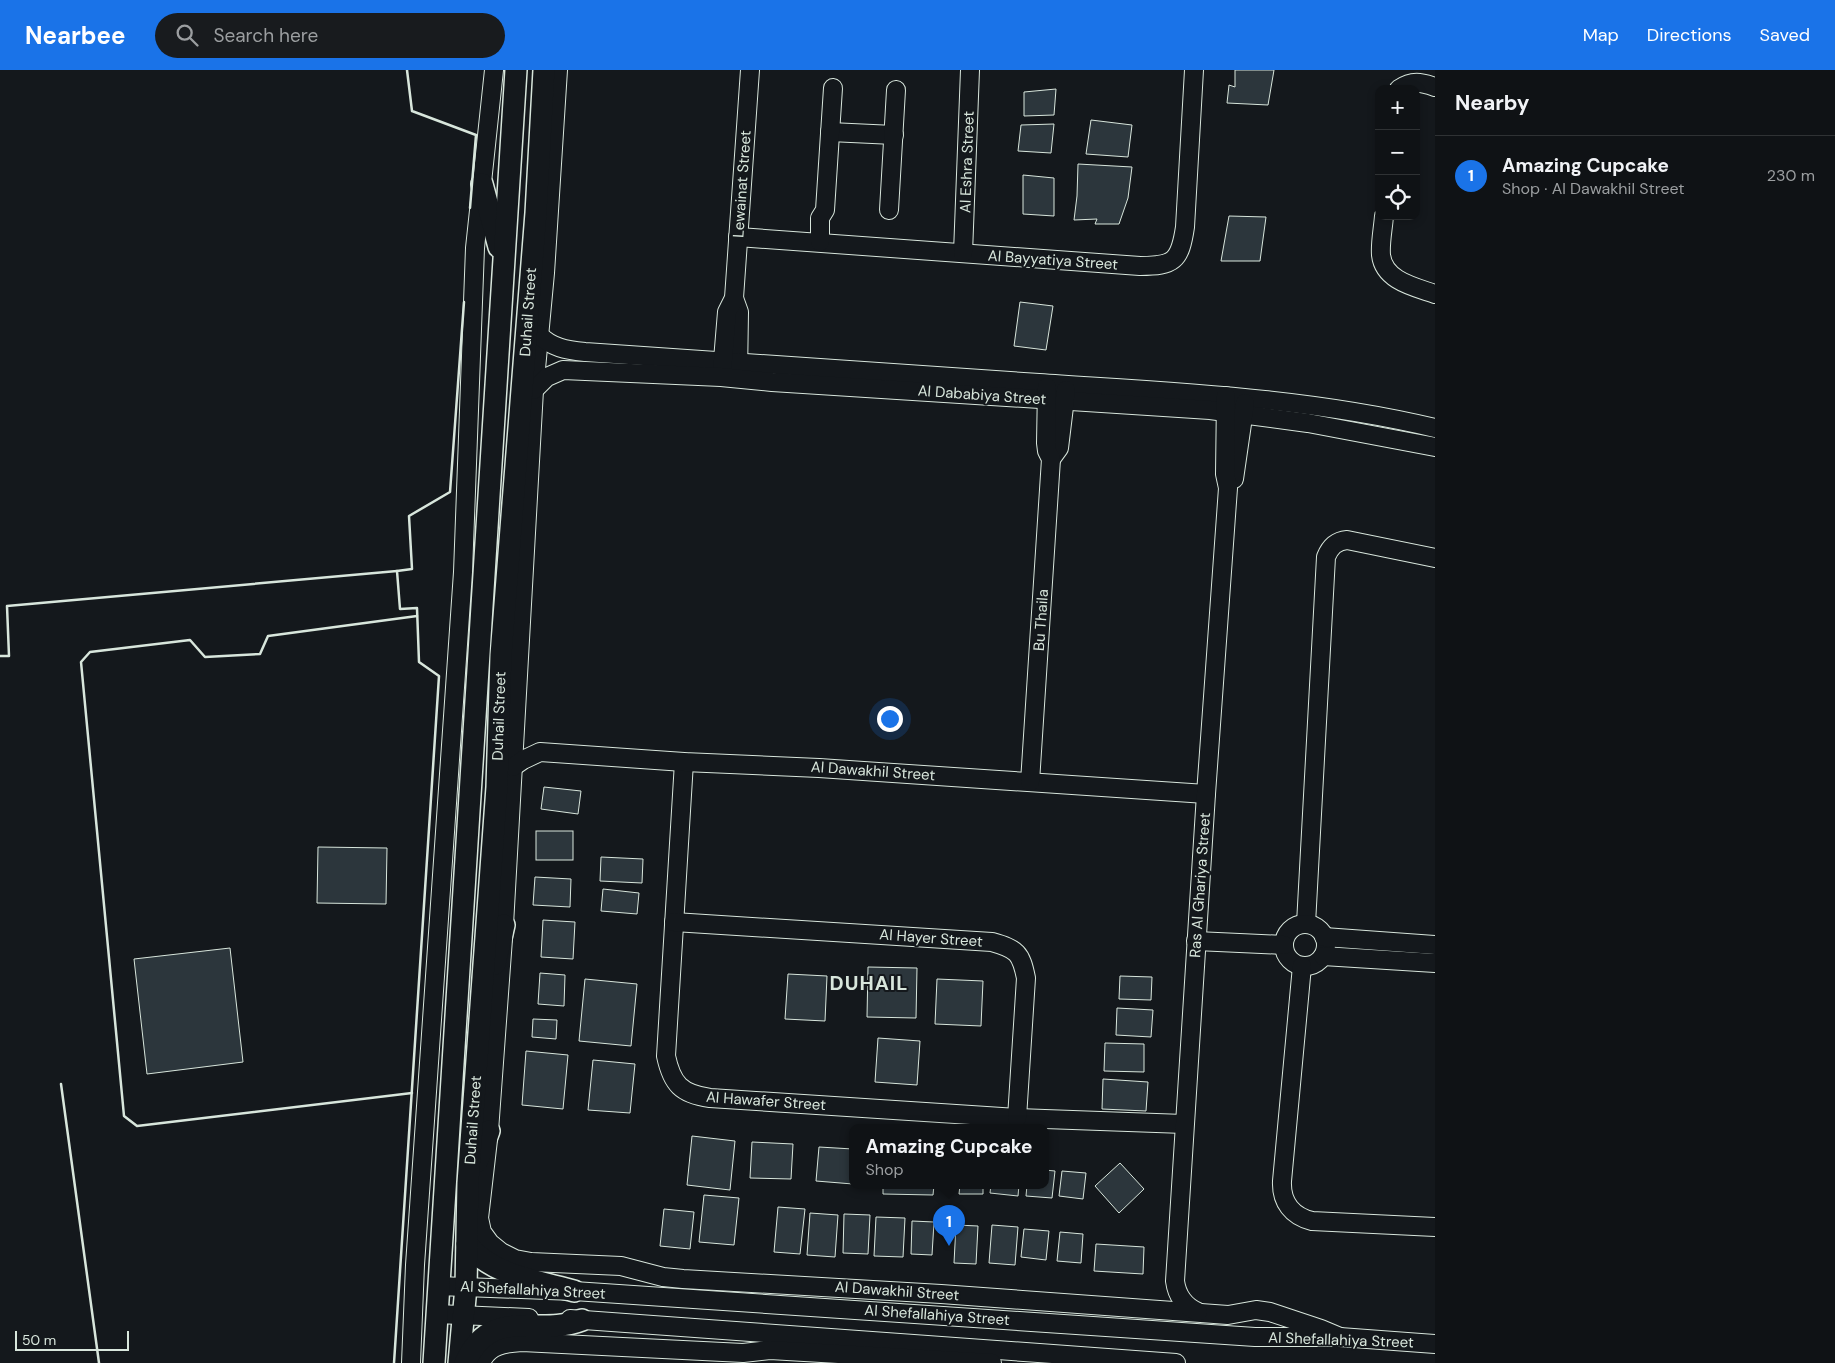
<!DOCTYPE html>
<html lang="en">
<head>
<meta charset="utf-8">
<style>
	:root { --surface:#0f1215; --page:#181b1e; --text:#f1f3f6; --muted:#9b9ea0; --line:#2f3234; --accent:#1a73e8 }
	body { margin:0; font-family:"DM Sans",sans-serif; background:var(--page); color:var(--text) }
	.controls { position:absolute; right:15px; top:15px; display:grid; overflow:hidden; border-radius:10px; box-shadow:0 2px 8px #0003 }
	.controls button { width:45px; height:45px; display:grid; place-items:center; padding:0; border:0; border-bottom:1px solid var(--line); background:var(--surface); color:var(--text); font:25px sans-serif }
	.scale { position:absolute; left:15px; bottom:12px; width:114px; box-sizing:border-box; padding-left:5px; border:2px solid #d8e6dc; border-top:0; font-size:14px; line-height:18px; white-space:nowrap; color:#d8e6dc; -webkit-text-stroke:4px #14181c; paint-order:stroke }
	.you { position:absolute; left:889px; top:648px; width:18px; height:18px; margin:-12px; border:4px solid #fff; border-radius:50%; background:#1a73e8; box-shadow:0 0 0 8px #1a73e833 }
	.badge { display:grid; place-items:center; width:32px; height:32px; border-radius:50%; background:var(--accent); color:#fff; font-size:16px; font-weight:700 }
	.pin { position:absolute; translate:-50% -41px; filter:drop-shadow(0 1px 2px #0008) }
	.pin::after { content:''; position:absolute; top:26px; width:18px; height:15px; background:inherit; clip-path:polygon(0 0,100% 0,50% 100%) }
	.popup { position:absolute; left:849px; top:1054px; width:200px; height:65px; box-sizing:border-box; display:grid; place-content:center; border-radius:10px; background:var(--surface); filter:drop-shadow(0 1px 4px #0005); font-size:16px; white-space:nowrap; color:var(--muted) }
	.popup b { font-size:19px; color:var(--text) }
	.popup::after { content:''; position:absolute; left:50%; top:100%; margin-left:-10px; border:10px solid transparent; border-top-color:var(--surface) }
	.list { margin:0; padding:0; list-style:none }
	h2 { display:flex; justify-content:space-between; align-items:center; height:65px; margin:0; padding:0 20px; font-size:21px }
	h2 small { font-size:16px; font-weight:400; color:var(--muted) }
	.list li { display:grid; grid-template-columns:32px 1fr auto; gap:15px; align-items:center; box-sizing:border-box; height:80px; padding:0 20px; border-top:1px solid var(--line) }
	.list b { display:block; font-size:19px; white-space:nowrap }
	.list p { margin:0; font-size:16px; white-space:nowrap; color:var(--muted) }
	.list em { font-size:16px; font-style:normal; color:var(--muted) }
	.icon { flex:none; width:28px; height:28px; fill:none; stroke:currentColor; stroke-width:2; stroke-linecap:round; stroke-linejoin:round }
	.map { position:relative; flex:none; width:1435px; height:1293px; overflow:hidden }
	header { display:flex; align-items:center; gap:30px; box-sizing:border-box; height:70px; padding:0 25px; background:var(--accent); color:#fff }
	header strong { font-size:24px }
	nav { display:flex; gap:28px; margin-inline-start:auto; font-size:18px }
	.search { width:350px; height:45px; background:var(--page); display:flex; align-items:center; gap:12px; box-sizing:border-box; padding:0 18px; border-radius:28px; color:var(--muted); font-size:19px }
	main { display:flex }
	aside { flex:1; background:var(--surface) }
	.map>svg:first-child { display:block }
	.building { fill:#2c363c; stroke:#d8e6dc }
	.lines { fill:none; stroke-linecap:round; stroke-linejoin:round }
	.minor-casing { stroke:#d8e6dc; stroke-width:20 }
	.major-casing { stroke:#d8e6dc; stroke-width:24 }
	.minor { stroke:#14181c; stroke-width:18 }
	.major { stroke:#14181c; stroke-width:21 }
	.wall { stroke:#d8e6dc; stroke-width:2.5 }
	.labels { text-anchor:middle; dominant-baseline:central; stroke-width:4; stroke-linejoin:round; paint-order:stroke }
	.street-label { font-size:15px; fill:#d8e6dc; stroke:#14181c }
	.district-label { font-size:20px; font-weight:bold; letter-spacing:1px; fill:#d8e6dc; stroke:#14181c }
</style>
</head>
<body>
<header>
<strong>Nearbee</strong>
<div class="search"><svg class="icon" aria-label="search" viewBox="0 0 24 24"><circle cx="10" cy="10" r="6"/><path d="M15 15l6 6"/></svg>Search here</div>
<nav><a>Map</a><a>Directions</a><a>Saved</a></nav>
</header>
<main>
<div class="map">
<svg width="1435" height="1293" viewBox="0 0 1435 1293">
	<rect width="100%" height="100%" fill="#14181c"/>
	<g class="building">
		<path d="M 1235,0 L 1274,0 L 1268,35 L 1227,33 L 1229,15 L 1235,17 Z"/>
		<path d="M 1056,19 L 1054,45 L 1024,46 L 1024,22 Z"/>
		<path d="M 1091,50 L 1132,55 L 1128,87 L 1086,84 Z"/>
		<path d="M 1054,54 L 1051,83 L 1018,81 L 1021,55 Z"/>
		<path d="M 1078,94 L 1132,97 L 1128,128 L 1119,154 L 1095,154 L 1097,149 L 1074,150 L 1077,126 Z"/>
		<path d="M 1023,105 L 1054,108 L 1054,146 L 1023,144 Z"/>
		<path d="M 1229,146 L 1266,147 L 1260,191 L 1221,191 Z"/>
		<path d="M 1020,232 L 1053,236 L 1046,280 L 1014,276 Z"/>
		<path d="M 544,717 L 581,721 L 578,744 L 541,739 Z"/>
		<rect x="536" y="761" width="37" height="29"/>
		<path d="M 318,777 L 387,778 L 386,834 L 317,833 Z"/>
		<path d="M 601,787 L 643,789 L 642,813 L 600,811 Z"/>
		<path d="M 535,807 L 571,809 L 570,837 L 533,835 Z"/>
		<path d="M 603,819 L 639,823 L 637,844 L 601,841 Z"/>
		<path d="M 543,850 L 575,852 L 573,889 L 541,887 Z"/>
		<path d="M 230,878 L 243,992 L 147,1004 L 134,889 Z"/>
		<path d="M 868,897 L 917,898 L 916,948 L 867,947 Z"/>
		<path d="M 540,903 L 565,905 L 564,936 L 538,934 Z"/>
		<path d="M 788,904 L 827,906 L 825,951 L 785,949 Z"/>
		<path d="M 1120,906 L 1152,907 L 1151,930 L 1119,929 Z"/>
		<path d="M 585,909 L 637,914 L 631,976 L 579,971 Z"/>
		<path d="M 937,909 L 983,911 L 981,956 L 935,954 Z"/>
		<path d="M 1117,938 L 1153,940 L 1151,967 L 1116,965 Z"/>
		<path d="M 533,949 L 557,950 L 556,969 L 532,967 Z"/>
		<path d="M 878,968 L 920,971 L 917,1015 L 875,1012 Z"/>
		<path d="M 1105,973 L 1144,974 L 1144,1002 L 1104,1001 Z"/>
		<path d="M 526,981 L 568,985 L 563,1039 L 522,1035 Z"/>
		<path d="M 593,990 L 635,994 L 630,1043 L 588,1040 Z"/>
		<path d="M 1103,1009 L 1148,1012 L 1146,1041 L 1102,1039 Z"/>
		<path d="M 692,1066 L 735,1071 L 730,1120 L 687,1115 Z"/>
		<path d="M 752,1072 L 793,1074 L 791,1109 L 750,1108 Z"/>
		<path d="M 819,1077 L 853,1079 L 853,1114 L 816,1111 Z"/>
		<path d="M 1120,1093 L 1144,1119 L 1119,1143 L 1095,1116 Z"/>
		<path d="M 1045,1100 L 1055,1101 L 1052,1128 L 1026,1126 L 1027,1115 L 1045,1115 Z"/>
		<path d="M 1062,1101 L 1086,1103 L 1083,1129 L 1059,1126 Z"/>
		<path d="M 883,1115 L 934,1115 L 933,1125 L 883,1124 Z"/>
		<path d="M 960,1115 L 983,1115 L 983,1124 L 959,1124 Z"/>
		<path d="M 991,1115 L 1019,1115 L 1018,1126 L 990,1123 Z"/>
		<path d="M 704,1125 L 739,1128 L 734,1175 L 699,1172 Z"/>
		<path d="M 778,1137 L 805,1139 L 800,1184 L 774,1182 Z"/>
		<path d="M 664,1139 L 694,1142 L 690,1179 L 660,1176 Z"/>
		<path d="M 810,1143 L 838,1145 L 835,1187 L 807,1185 Z"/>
		<path d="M 844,1144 L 870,1145 L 868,1184 L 843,1183 Z"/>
		<path d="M 876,1147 L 905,1148 L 903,1187 L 874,1186 Z"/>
		<path d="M 912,1151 L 934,1152 L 932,1185 L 911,1184 Z"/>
		<path d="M 956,1155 L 978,1156 L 976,1194 L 954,1193 Z"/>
		<path d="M 992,1155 L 1018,1157 L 1015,1195 L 989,1193 Z"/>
		<path d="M 1024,1159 L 1049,1161 L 1046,1190 L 1021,1187 Z"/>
		<path d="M 1060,1162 L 1083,1164 L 1081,1193 L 1057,1191 Z"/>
		<path d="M 1096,1174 L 1144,1177 L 1143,1204 L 1094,1201 Z"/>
	</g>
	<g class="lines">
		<g class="minor-casing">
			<g id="minor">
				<path d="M 558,0 L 545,203 L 534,320 L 504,855 L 489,1061 L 479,1148 L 482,1162 L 490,1173 L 501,1182 L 515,1189 L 531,1192 L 621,1196 L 663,1207 L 683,1209 L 941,1224 L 1228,1245 L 1256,1240 L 1270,1242 L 1321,1259 L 1340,1267"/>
				<path d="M 1399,19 C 1412,10 1421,12 1435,17"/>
				<path d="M 830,62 L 894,65"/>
				<path d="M 889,140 L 896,20"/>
				<path d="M 1384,146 C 1383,159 1380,173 1381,185 C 1384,211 1415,217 1435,224"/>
				<path d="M 738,167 L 1140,196 C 1174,196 1180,191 1185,157 L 1194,0"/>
				<path d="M 820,172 L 820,148 L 825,140 L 833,18"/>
				<path d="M 963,183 L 970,0"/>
				<path d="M 734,228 L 739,242 L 738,304"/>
				<path d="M 538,264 C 552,278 566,280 585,282 C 736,292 887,303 1039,313 C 1172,322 1305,327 1435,358"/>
				<path d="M 722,302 L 727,242 L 734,228 L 750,0"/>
				<path d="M 534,320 L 547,307 L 563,300 L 721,307 L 772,312 L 1210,340 L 1308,353 L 1435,377"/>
				<path d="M 1051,389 L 1059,378 L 1066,320"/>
				<path d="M 1234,409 L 1245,333"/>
				<path d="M 684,692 L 666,986 C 672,1014 681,1024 710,1028 L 1017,1048 L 1184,1054"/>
				<path d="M 513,697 L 523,690 L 540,682 L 684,692 L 819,698 L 1206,724"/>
				<path d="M 1030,712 L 1051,389 L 1047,381 L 1046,373 L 1047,317"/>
				<path d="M 674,852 L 992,872 C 1017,879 1021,883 1026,908 L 1017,1048"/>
				<path d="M 1306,854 L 1326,487 C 1330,477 1336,471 1347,470 L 1435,488"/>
				<circle cx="1305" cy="875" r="21"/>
				<path d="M 1324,867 L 1435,875"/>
				<path d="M 1196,871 L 1284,875"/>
				<path d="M 1323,886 L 1435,893"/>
				<path d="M 1302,896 L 1282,1111 C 1281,1132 1292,1146 1312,1151 L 1435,1157"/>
				<path d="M 438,1216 L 574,1221 L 1255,1267 L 1340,1267 L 1435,1274"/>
				<path d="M 1198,1242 C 1184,1236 1177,1226 1175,1211 L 1206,724 L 1228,418 L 1225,404 L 1226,326"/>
				<path d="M 437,1244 L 529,1248"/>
				<path d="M 570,1249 L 1176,1293"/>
				<path d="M 411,1293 L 415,1195 L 463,502 L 475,178 L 494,0"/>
				<path d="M 481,1293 C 488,1275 505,1273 522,1272 L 743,1283 L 770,1280 L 992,1293"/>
			</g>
		</g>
		<g class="major-casing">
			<g id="major">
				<path d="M 482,114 L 499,177"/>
				<path d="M 495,894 L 504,855"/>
				<path d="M 477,1092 L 489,1061"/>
				<path d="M 467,1174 C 491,1205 538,1211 574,1221"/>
				<path d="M 434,1293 L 516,0"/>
				<path d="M 459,1293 L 466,1217 L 468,1113 L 497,717 L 501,585 L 536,143 L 544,0"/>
				<path d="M 465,1293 C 491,1234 536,1268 582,1250"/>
			</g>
		</g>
		<use href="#minor" class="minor"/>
		<use href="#major" class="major"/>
		<g class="wall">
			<path d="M 407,0 L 412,41 L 476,65 L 470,138"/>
			<path d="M 0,586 L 9,586 L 7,536 L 397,501"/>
			<path d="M 61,1014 L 99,1293"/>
			<path d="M 412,1023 L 137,1056 L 124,1046 L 81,592 L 90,582 L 190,570 L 205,587 L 260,584 L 268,566 L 417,546"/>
			<path d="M 394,1293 L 439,606 L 419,592 L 417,538 L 400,539 L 397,501 L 412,499 L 409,446 L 450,422 L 464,232"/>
		</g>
	</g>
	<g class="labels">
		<g class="street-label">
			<text transform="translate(967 92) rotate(-88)">Al Eshra Street</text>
			<text transform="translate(742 114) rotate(-86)">Lewainat Street</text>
			<text transform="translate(1053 190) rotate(4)">Al Bayyatiya Street</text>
			<text transform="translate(528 242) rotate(-86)">Duhail Street</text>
			<text transform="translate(982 325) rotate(4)">Al Dababiya Street</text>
			<text transform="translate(1041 550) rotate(-86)">Bu Thaila</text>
			<text transform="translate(499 646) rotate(-88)">Duhail Street</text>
			<text transform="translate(873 701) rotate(4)">Al Dawakhil Street</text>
			<text transform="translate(1200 815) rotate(-86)">Ras Al Ghariya Street</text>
			<text transform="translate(931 868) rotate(4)">Al Hayer Street</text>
			<text transform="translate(766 1031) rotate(4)">Al Hawafer Street</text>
			<text transform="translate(473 1050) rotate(-86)">Duhail Street</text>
			<text transform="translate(533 1220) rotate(3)">Al Shefallahiya Street</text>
			<text transform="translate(897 1221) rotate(4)">Al Dawakhil Street</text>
			<text transform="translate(937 1245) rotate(4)">Al Shefallahiya Street</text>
			<text transform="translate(1341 1270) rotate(2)">Al Shefallahiya Street</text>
		</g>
		<g class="district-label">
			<text x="869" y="913">DUHAIL</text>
		</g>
	</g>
</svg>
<div class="controls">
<button>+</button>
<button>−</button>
<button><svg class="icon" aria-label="locate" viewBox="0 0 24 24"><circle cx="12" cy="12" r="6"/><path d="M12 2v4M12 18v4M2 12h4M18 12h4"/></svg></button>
</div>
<div class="scale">50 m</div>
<div class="you"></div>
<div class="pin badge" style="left:949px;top:1176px">1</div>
<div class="popup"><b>Amazing Cupcake</b>Shop</div>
</div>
<aside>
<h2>Nearby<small></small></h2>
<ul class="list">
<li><span class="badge">1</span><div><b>Amazing Cupcake</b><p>Shop · Al Dawakhil Street</p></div><em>230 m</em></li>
</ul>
</aside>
</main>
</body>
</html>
